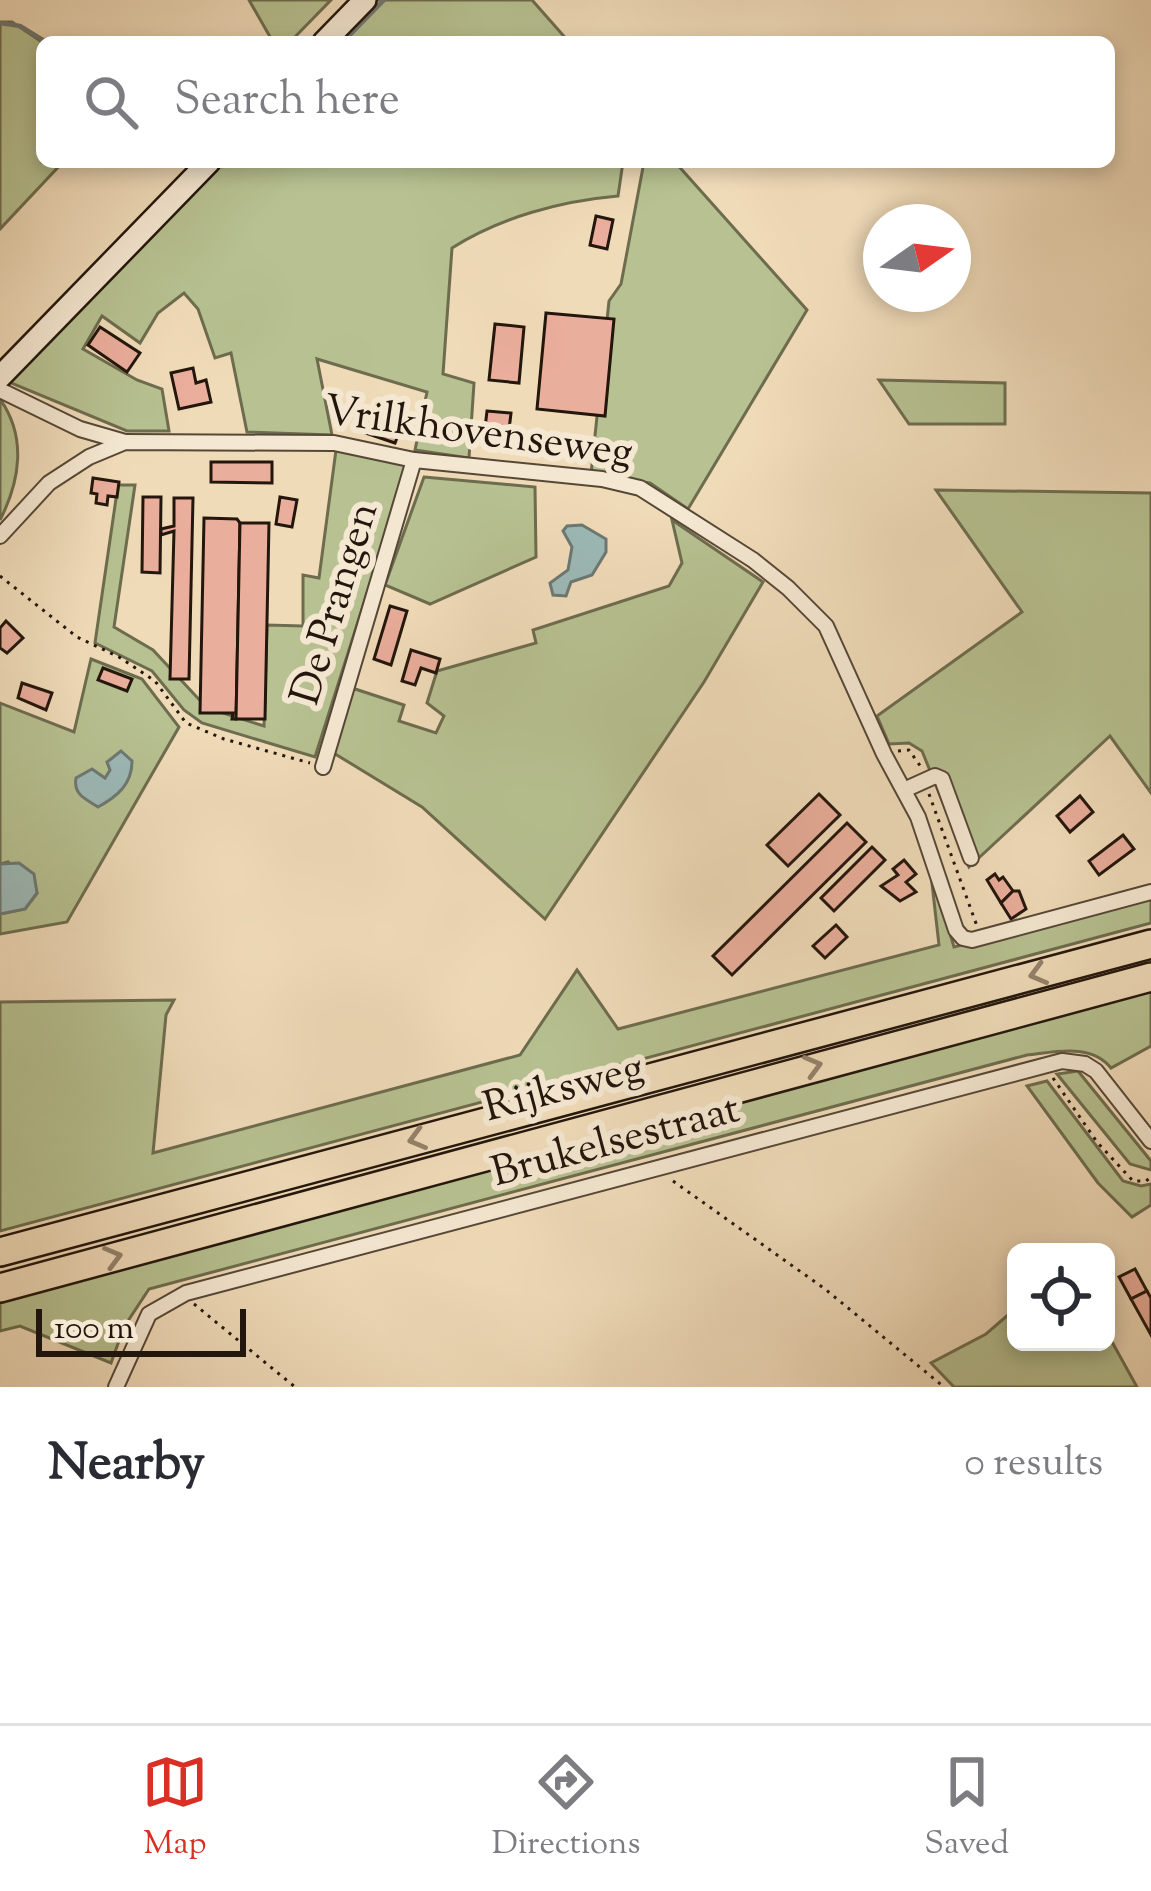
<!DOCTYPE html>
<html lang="en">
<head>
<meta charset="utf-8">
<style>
	:root { --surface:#fff; --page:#f2f2f3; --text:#2b2b33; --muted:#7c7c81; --line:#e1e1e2; --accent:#d93025 }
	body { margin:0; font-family:"Sorts Mill Goudy",serif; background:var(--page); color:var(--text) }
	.controls { position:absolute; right:36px; bottom:36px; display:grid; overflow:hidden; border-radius:18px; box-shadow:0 6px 18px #0003 }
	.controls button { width:108px; height:108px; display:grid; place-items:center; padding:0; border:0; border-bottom:3px solid var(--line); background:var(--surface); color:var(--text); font:60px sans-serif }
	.compass { position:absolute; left:863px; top:204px; width:108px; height:108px; border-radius:50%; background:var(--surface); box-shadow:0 6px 18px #0003; rotate:76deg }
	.scale { position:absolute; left:36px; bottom:30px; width:210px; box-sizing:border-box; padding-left:12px; border:6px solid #23160c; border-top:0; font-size:33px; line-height:42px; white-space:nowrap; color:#23160c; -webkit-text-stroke:9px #f5e8d2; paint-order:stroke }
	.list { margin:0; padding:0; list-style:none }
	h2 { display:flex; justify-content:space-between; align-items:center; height:156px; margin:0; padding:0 48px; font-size:51px }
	h2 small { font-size:39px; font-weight:400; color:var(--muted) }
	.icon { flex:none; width:66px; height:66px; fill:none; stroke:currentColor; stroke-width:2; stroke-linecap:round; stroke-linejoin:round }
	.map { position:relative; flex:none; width:1151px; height:1387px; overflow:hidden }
	.search { position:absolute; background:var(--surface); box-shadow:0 6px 18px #0003; left:36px; right:36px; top:36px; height:132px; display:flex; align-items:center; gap:30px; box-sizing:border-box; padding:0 42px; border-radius:18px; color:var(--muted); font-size:45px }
	.sheet { height:336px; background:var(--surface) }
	nav { display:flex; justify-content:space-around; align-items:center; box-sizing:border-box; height:168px; border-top:3px solid var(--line); background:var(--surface); font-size:33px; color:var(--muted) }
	nav a { display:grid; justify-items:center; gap:6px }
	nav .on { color:var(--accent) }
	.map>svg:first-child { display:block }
	.green { fill:#b7c191; stroke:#6d6c4e; stroke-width:3 }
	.water { fill:#9cb9b7; stroke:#6c7873; stroke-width:3 }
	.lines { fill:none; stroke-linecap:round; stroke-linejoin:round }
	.stream { stroke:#6c7873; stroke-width:4.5 }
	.building { fill:#eaae9c; stroke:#23160c; stroke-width:3 }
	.street-casing { stroke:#564737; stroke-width:18 }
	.secondary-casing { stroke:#23160c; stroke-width:26 }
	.highway-casing { stroke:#23160c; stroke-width:32 }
	.path { stroke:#23160c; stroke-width:3; stroke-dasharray:3 6; stroke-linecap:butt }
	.street { stroke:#f5e8d2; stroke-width:14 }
	.secondary { stroke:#f5e8d2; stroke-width:21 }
	.highway { stroke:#f0dbb9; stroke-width:27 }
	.oneway { stroke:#94826b }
	.labels { text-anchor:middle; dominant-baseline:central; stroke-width:12; stroke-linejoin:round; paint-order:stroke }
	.street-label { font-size:42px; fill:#23160c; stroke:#f5e8d2 }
</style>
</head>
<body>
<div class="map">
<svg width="1151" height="1387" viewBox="0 0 1151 1387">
	<rect width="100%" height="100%" fill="#f0dbb9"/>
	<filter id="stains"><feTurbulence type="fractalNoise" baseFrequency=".00167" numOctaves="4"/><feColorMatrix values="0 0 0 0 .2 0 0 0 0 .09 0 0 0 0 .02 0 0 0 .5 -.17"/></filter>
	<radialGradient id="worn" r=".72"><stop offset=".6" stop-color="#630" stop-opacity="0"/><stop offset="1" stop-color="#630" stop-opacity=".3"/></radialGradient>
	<g class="green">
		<path d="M 249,0 L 331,0 L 290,42 L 273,42 Z"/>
		<path d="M 372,0 L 532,0 L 569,42 L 331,42 Z"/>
		<path d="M 0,22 L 12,22 L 42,42 L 42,162 L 63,162 L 0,229 Z"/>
		<path d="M 216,162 L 623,162 L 618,196 C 561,201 501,217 452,248 L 443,374 L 474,383 L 469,458 L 415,450 L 427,392 L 317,359 L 332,435 L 247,432 L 231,353 L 215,358 L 198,309 L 184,293 L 158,313 L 140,343 L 102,316 L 83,349 L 137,380 L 162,389 L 169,431 L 127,431 L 11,383 L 9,377 Z"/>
		<path d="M 644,162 L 675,162 L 807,310 L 688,509 L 650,483 L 591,474 L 609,301 L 621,284 Z"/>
		<path d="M 879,380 L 1005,383 L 1005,424 L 909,424 Z"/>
		<path d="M 0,399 C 27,437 20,481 0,520 Z"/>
		<path d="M 336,450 L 408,464 L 315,757 L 202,723 L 184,710 L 152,671 L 95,643 L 118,485 L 135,485 L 114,627 L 153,650 L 207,708 L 264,726 L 267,625 L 303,626 L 303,575 L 319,578 Z"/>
		<path d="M 424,477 L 535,487 L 536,557 L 430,604 L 385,585 Z"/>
		<path d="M 936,490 L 1151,493 L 1151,793 L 1110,736 L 969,867 L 922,751 L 909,743 L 889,744 L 877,716 L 1022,612 Z"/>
		<path d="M 672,520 L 763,582 L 704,682 L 545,919 L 422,807 L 332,752 L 352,688 L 404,705 L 399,721 L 436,733 L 444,716 L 427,703 L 437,671 L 536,643 L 533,630 L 669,586 L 682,563 Z"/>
		<path d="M 91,659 L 142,679 L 179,727 L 67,922 L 0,934 L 0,914 L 25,909 L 37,893 L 8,862 L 0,864 L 0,703 L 74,732 Z"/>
		<path d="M 930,866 L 954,947 L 1151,898 L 1151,923 L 0,1231 L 0,1002 L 174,1000 L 166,1015 L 153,1153 L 520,1055 L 577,970 L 618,1029 L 939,945 Z"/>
		<path d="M 1151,991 L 1151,1046 L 1111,1068 C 1091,1043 1056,1052 1027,1055 L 149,1289 L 124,1327 L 111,1363 L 20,1326 L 0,1331 L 0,1299 Z"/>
		<path d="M 1078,1071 L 1151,1161 L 1151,1170 L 1130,1164 L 1057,1074 Z"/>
		<path d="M 1047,1081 L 1123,1181 L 1141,1186 L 1151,1184 L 1151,1205 L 1132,1217 L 1098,1183 L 1027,1086 Z"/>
		<path d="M 1016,1308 L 1016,1342 L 1106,1342 L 1106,1331 L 1137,1387 L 954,1387 L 931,1363 L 986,1334 Z"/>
	</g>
	<g class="water">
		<path d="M 582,525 L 606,539 L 606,552 L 592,575 L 571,582 L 566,596 L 553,595 L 550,583 L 568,570 L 572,547 L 563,531 L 567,526 Z"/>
		<path d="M 121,751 L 132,761 C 132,784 118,796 98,807 C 86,799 73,795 76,778 L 92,769 L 105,778 L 110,770 L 107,762 Z"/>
		<path d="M 19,863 L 34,874 L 37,893 L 25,909 L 0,914 L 0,864 Z"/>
	</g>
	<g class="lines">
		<g class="stream">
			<path d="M 0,23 L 20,26 L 46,42"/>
			<path d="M 343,42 L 384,0"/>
			<path d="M 222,166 L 227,162"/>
		</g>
	</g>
	<g class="building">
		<path d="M 596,216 L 613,220 L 607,249 L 590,245 Z"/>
		<path d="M 546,313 L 614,319 L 605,416 L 537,409 Z"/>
		<path d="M 495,324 L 524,327 L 519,383 L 489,380 Z"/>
		<path d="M 100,327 L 140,353 L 127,372 L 88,345 Z"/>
		<path d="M 193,368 L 196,383 L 206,380 L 211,402 L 179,409 L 171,373 Z"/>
		<path d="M 487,411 L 511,413 L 509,430 L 485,428 Z"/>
		<path d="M 364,412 L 392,422 L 391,427 L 400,430 L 395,443 L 357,430 Z"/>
		<path d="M 211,462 L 272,462 L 272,483 L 211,482 Z"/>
		<path d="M 93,478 L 119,482 L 117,497 L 108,496 L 107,505 L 96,503 L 97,494 L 91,493 Z"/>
		<path d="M 143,497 L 161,497 L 160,573 L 142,572 Z"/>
		<path d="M 280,497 L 297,500 L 292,527 L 276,524 Z"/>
		<path d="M 174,498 L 193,498 L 189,679 L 170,679 L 174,531 L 161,535 L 161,529 L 174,526 Z"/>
		<path d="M 204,518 L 237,519 L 240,523 L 236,719 L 232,719 L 233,713 L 200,713 Z"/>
		<path d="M 240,523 L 269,523 L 265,719 L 236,719 Z"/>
		<path d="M 390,606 L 407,611 L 391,665 L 374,659 Z"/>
		<path d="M 6,621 L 23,638 L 7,653 L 0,648 L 0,628 Z"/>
		<path d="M 411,650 L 440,659 L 436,673 L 421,668 L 415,685 L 402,681 Z"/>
		<path d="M 103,668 L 132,679 L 127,691 L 98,680 Z"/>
		<path d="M 22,683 L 52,693 L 46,710 L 18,698 Z"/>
		<path d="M 819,794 L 840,815 L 788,866 L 767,845 Z"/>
		<path d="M 1080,796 L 1093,812 L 1070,832 L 1057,816 Z"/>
		<path d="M 847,823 L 866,842 L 732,975 L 713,956 Z"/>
		<path d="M 1123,835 L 1134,849 L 1099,875 L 1089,861 Z"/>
		<path d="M 872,847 L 885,860 L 834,911 L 821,898 Z"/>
		<path d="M 904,860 L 916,874 L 906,882 L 916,892 L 900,901 L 881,886 L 898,875 L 893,869 Z"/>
		<path d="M 995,874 L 999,880 L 1003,877 L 1013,891 L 1001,903 L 987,880 Z"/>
		<path d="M 1013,891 L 1019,891 L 1026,909 L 1011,919 L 1001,903 Z"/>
		<path d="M 836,925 L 847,937 L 825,958 L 813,946 Z"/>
		<path d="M 1135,1269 L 1147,1291 L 1131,1299 L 1119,1277 Z"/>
		<path d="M 1147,1291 L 1151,1298 L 1151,1335 L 1131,1299 Z"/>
	</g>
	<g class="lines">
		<g class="street-casing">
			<g id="street">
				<path d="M 0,390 L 80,429 L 125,442"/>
				<path d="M 0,536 L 49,483 L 89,457 L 125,442 L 334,443 L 414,460 L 602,479 L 640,488 L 753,560 L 788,588 L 826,626 L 884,754 L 918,817 L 956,930 L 963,938 L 972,940 L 1151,892"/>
				<path d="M 323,767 L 414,460"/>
				<path d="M 904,790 L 935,776 L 942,779 L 971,858"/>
				<path d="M 116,1387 L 149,1314 L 186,1293 L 1062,1061 L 1085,1064 L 1096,1071 L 1151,1141"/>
			</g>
		</g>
		<g class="secondary-casing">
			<g id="secondary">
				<path d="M 324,42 L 365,0"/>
				<path d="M 0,377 L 209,162"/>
			</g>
		</g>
		<g class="highway-casing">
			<g id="highway">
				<path d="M 0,1252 L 1151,944"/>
				<path d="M 0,1288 L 1151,977"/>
			</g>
		</g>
		<g class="path">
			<path d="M 0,576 L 77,637 L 119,657 L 155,681 L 186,723 L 224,739 L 310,763"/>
			<path d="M 898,751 L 909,750 L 921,767"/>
			<path d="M 929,794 L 977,926"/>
			<path d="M 1053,1078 L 1097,1142 L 1133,1181 L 1146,1181 L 1151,1177"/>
			<path d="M 673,1181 L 825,1289 L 944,1387"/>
			<path d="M 194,1304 L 295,1387"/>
		</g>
		<use href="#street" class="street"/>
		<use href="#secondary" class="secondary"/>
		<use href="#highway" class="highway"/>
	</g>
	<defs><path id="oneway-chevron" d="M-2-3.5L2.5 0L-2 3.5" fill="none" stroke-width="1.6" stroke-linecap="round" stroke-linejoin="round" transform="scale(3)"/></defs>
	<g class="oneway">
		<use href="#oneway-chevron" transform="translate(1038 974) rotate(165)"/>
		<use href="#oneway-chevron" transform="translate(813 1066) rotate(-15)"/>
		<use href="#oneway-chevron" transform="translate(417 1139) rotate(165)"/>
		<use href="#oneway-chevron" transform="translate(113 1257) rotate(-15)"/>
	</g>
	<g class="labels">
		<g class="street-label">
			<text transform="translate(478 434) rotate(8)">Vrilkhovenseweg</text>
			<text transform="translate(337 604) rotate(-73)">De Prangen</text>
			<text transform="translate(564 1090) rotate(-15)">Rijksweg</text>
			<text transform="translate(616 1143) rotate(-15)">Brukelsestraat</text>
		</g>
	</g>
	<rect width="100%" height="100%" filter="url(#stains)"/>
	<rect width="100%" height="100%" fill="url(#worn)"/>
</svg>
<div class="controls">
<button><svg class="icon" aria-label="locate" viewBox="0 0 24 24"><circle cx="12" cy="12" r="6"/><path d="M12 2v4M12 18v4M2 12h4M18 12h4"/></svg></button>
</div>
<svg class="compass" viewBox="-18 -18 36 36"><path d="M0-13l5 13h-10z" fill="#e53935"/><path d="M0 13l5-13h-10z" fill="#7c7c81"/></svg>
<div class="scale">100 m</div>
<div class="search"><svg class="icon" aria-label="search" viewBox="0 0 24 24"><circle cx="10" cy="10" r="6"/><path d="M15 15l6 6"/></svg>Search here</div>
</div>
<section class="sheet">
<h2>Nearby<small>0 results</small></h2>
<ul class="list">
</ul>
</section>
<nav>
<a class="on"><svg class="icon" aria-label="map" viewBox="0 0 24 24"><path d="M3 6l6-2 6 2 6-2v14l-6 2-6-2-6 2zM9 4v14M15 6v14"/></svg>Map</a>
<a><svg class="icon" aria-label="directions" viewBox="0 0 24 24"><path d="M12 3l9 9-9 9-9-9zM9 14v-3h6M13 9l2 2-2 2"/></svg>Directions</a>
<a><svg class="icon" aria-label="saved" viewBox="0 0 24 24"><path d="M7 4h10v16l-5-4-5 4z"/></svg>Saved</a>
</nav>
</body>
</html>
